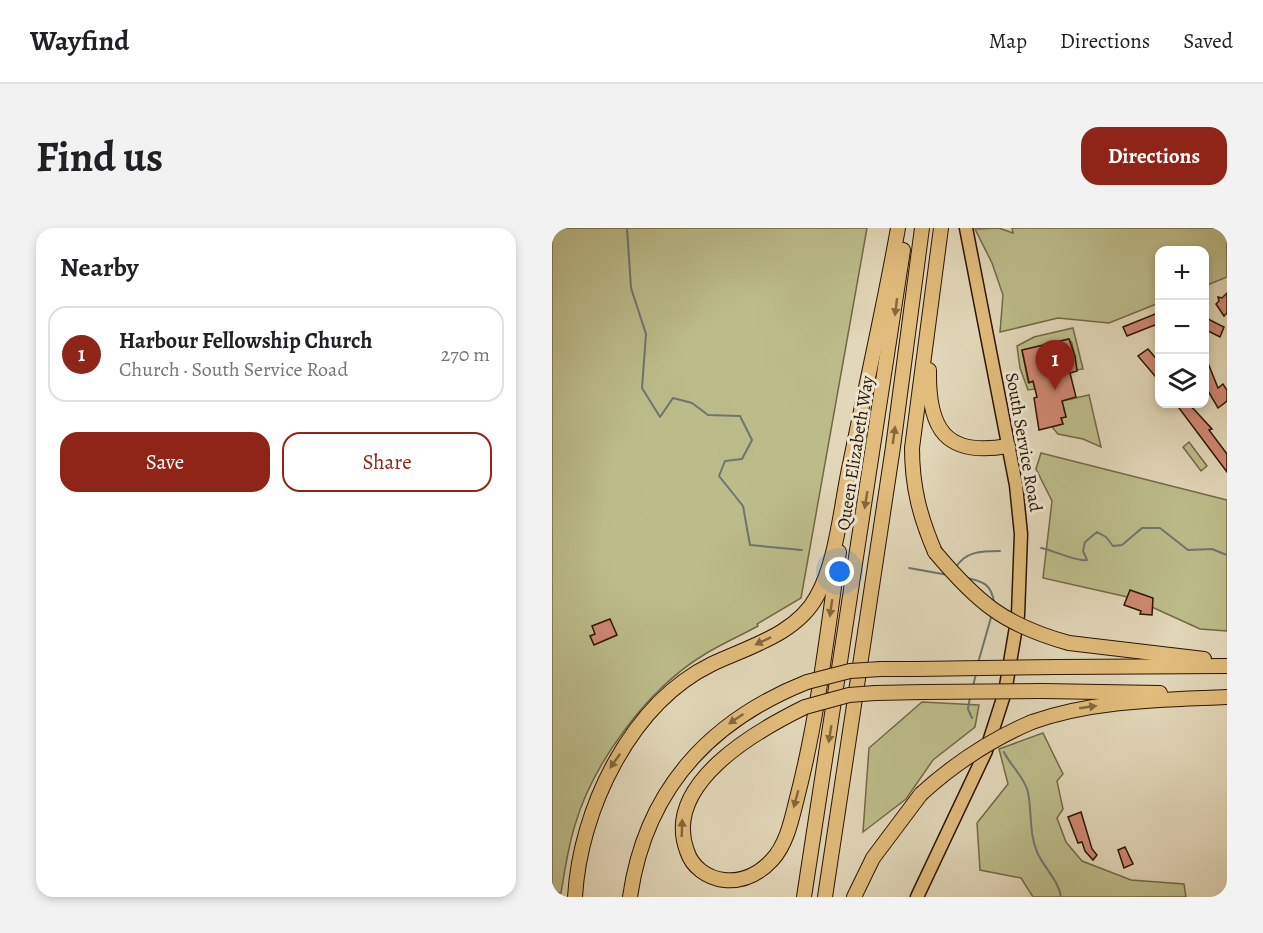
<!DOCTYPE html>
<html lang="en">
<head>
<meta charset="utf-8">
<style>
	:root { --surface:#fff; --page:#f2f2f2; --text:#202124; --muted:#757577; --line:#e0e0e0; --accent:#8f2418 }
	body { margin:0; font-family:Alegreya,serif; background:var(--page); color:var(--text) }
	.controls { position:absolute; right:18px; top:18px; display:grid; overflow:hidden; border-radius:12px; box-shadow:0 3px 9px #0003 }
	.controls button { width:54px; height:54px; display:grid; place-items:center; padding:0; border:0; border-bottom:2px solid var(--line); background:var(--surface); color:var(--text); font:30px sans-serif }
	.you { position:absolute; left:288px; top:344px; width:21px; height:21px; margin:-15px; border:4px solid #fff; border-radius:50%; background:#1a73e8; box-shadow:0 0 0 9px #1a73e833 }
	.badge { display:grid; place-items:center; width:39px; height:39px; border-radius:50%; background:var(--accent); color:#fff; font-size:20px; font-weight:700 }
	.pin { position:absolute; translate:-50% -50px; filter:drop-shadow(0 2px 3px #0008) }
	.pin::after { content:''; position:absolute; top:32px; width:21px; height:18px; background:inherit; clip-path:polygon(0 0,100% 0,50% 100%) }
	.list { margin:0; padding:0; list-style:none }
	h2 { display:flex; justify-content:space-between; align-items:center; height:78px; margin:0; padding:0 24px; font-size:26px }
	h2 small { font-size:20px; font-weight:400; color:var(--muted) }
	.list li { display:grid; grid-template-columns:39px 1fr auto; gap:18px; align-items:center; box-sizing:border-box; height:96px; margin:0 12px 12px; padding:0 12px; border:2px solid var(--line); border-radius:18px }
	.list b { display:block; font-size:22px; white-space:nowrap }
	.list p { margin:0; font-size:20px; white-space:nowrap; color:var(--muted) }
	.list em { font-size:20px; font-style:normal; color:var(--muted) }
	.actions { display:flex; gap:12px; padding:18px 24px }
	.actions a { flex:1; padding:14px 0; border:2px solid var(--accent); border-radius:18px; text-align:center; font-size:21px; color:var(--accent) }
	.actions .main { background:var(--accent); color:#fff }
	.icon { flex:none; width:33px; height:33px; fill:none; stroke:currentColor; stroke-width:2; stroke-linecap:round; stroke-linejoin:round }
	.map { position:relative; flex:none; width:675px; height:669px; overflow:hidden; border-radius:18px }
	header { display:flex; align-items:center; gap:36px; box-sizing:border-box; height:84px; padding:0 30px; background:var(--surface); border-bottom:2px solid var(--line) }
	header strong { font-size:28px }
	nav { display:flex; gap:33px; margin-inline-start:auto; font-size:21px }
	.intro { display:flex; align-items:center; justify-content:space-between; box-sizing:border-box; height:144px; padding:0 36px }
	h1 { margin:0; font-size:42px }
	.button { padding:15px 27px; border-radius:18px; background:var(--accent); color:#fff; font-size:21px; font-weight:700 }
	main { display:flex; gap:36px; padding:0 36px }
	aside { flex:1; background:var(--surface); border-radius:18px; box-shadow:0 3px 9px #0003 }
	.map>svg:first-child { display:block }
	.green { fill:#bcbc8a; stroke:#746745; stroke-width:1.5 }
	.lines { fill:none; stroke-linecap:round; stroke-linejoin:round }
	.stream { stroke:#6d7570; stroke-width:2 }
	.building { fill:#d08873; stroke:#2c1200; stroke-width:1.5 }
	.major-casing { stroke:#2c1200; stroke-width:15 }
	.highway-casing { stroke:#2c1200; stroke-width:16 }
	.major { stroke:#e1bc7c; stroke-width:12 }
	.highway { stroke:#e1bc7c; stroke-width:14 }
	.highway-bridge-casing { stroke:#2c1200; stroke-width:16; stroke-linecap:butt }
	.highway-bridge { stroke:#e1bc7c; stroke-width:14 }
	.oneway { fill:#86673e }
	.labels { text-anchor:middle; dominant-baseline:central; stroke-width:6; stroke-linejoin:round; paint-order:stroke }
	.street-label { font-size:18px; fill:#2c1200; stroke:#ece5d2 }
</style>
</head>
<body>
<header>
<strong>Wayfind</strong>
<nav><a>Map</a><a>Directions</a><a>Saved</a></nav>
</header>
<div class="intro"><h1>Find us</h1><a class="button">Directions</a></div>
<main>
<aside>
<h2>Nearby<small></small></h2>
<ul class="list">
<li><span class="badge">1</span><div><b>Harbour Fellowship Church</b><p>Church · South Service Road</p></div><em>270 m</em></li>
</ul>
<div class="actions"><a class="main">Save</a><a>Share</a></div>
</aside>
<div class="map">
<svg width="675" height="669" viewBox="0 0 675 669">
	<rect width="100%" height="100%" fill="#e2d7b9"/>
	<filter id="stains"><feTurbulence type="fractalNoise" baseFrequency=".00333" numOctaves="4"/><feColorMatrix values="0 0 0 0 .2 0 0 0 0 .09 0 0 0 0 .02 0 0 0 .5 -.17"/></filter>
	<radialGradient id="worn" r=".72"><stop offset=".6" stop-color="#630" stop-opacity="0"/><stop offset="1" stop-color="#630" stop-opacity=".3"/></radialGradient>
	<g class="green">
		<path d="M 0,0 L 315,0 L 249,370 L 205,396 L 206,398 C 188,408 167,417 150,428 C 95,462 41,535 23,597 C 16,619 13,642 9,665 L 0,665 Z"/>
		<path d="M 447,0 L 461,5 L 460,0 L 675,0 L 675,49 L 653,58 L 652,22 L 608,22 L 607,75 L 557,95 L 506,90 L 448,104 L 451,67 L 440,35 L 423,1 Z"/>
		<path d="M 521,100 L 531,141 L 525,142 L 520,115 L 517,111 L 470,122 L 476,154 L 481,154 L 483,161 L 476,162 L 468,140 L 465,118 L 482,109 Z"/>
		<path d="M 537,167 L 549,219 L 531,211 L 506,206 L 500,199 L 511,196 L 509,190 L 514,189 L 510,173 Z"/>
		<path d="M 637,214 L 655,238 L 649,243 L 631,219 Z"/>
		<path d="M 489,225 L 675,272 L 675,403 L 648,401 L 580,370 L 491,350 L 500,273 L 484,241 Z"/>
		<path d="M 370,474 L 427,477 L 423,499 L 381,532 L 354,571 L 311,604 L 317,520 Z"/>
		<path d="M 491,505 L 511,546 L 505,553 L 511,581 L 505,590 L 514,614 L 530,633 L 579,652 L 632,656 L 634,669 L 481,669 L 469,650 L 428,642 L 425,595 L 456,556 L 447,521 Z"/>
	</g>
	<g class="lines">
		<g class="stream">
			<path d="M 75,0 L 79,60 L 94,106 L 90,160 L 108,189 L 121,170 L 140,175 L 156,187 L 188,188 L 200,212 L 190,231 L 173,233 L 167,248 L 191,278 L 198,317 L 250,322"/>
			<path d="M 489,320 C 504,323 524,334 535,332 L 531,323 L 533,314 L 545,304 L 554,309 L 561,318 L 570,317 L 590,300 L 608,300 L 636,322 L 660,321 L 675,327"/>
			<path d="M 357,340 L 396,347"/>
			<path d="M 403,340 C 414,323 429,323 448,323"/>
			<path d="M 414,350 C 431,353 439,356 442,374"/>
			<path d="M 426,435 L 440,386"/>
			<path d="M 421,458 L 424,446"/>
			<path d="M 418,469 L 416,481 L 420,490"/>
			<path d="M 452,524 C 458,537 473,550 476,564 C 480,584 477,605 485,624 C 492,640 507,653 509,669"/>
		</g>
	</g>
	<g class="building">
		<path d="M 675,65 L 675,85 L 672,88 L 664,76 L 667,73 L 666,69 L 670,70 Z"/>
		<path d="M 608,84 L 608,95 L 575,108 L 571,99 Z"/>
		<path d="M 652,89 L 672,99 L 668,109 L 652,101 Z"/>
		<path d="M 517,111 L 523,128 L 525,143 L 518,145 L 524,169 L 510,173 L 514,189 L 509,190 L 511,196 L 487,202 L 482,170 L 485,169 L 481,153 L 477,155 L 470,122 Z"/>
		<path d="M 596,121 L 608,135 L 608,154 L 586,128 Z"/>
		<path d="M 652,125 L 666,160 L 671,156 L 675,162 L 675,173 L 666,180 L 652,156 Z"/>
		<path d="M 624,176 L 637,176 L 660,201 L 657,202 L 675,226 L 675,244 Z"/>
		<path d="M 578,362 L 601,370 L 600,387 L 588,386 L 589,383 L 572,377 Z"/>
		<path d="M 58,391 L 65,407 L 42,417 L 38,408 L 43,406 L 40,398 Z"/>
		<path d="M 529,584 L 540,621 L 545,627 L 541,632 L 533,623 L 530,614 L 526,615 L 516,589 Z"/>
		<path d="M 573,619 L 581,636 L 572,640 L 566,622 Z"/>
	</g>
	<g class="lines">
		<g class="major-casing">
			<path id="major" d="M 365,669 L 434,523 L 453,464 L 466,387 L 469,306 L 464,257 L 414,0"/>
		</g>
		<g class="highway-casing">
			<g id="highway">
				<path d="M 377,142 C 376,202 394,229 456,218"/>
				<path d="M 383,324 C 368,289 360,259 360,220 L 389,0"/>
				<path d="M 517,415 L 652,431"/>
				<path d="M 505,439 L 675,438"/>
				<path d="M 329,441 L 363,441"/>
				<path d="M 490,463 L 608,465"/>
				<path d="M 323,465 L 372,464"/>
				<path d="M 253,479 C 204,503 110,556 135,623 C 140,639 155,650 172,652 C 191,654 207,646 220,632 C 235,616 240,590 245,570 C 266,489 275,406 287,324"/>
				<path d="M 480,494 C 542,472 610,472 675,469"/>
				<path d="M 23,669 C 28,582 78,476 160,436 C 196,419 245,406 265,368 C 285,332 289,277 298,236 C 314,157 332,79 346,0"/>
				<path d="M 78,669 C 93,563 157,493 255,454"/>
				<path d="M 252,669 L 351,22"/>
				<path d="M 273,669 L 341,219 L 370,0"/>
				<path d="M 302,669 L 321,630 L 369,566"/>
			</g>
		</g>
		<use href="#major" class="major"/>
		<use href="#highway" class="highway"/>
		<g class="highway-bridge-casing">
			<g id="highway-bridge">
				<path d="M 383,324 C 426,375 452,397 517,415"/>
				<path d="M 363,441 L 505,439"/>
				<path d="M 255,454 L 298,443 L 329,441"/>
				<path d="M 372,464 L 490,463"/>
				<path d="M 253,479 L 297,467 L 323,465"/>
				<path d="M 369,566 C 403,535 438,512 480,494"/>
			</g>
		</g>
		<use href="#highway-bridge" class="highway-bridge"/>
	</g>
	<defs><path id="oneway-solid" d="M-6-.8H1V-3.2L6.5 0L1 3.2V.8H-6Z" transform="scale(1.5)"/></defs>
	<g class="oneway">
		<use href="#oneway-solid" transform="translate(344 79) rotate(97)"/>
		<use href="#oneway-solid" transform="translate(342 207) rotate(-82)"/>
		<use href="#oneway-solid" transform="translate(314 272) rotate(99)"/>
		<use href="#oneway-solid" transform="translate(279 380) rotate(98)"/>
		<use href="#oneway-solid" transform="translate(211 413) rotate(154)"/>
		<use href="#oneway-solid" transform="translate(536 479) rotate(-8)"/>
		<use href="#oneway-solid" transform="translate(184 491) rotate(146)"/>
		<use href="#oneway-solid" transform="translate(278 506) rotate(99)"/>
		<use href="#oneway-solid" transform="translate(63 533) rotate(125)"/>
		<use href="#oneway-solid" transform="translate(244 571) rotate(105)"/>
		<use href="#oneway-solid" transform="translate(130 600) rotate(-88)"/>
	</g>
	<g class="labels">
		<g class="street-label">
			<text transform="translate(472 214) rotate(80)">South Service Road</text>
			<text transform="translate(303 225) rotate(-81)">Queen Elizabeth Way</text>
		</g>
	</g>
	<rect width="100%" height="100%" filter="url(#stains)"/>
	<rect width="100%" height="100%" fill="url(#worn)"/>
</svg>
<div class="controls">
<button>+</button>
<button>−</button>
<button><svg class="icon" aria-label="layers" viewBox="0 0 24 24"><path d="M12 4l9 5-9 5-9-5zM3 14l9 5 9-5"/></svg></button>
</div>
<div class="you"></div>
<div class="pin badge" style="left:503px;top:162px">1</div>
</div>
</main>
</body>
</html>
